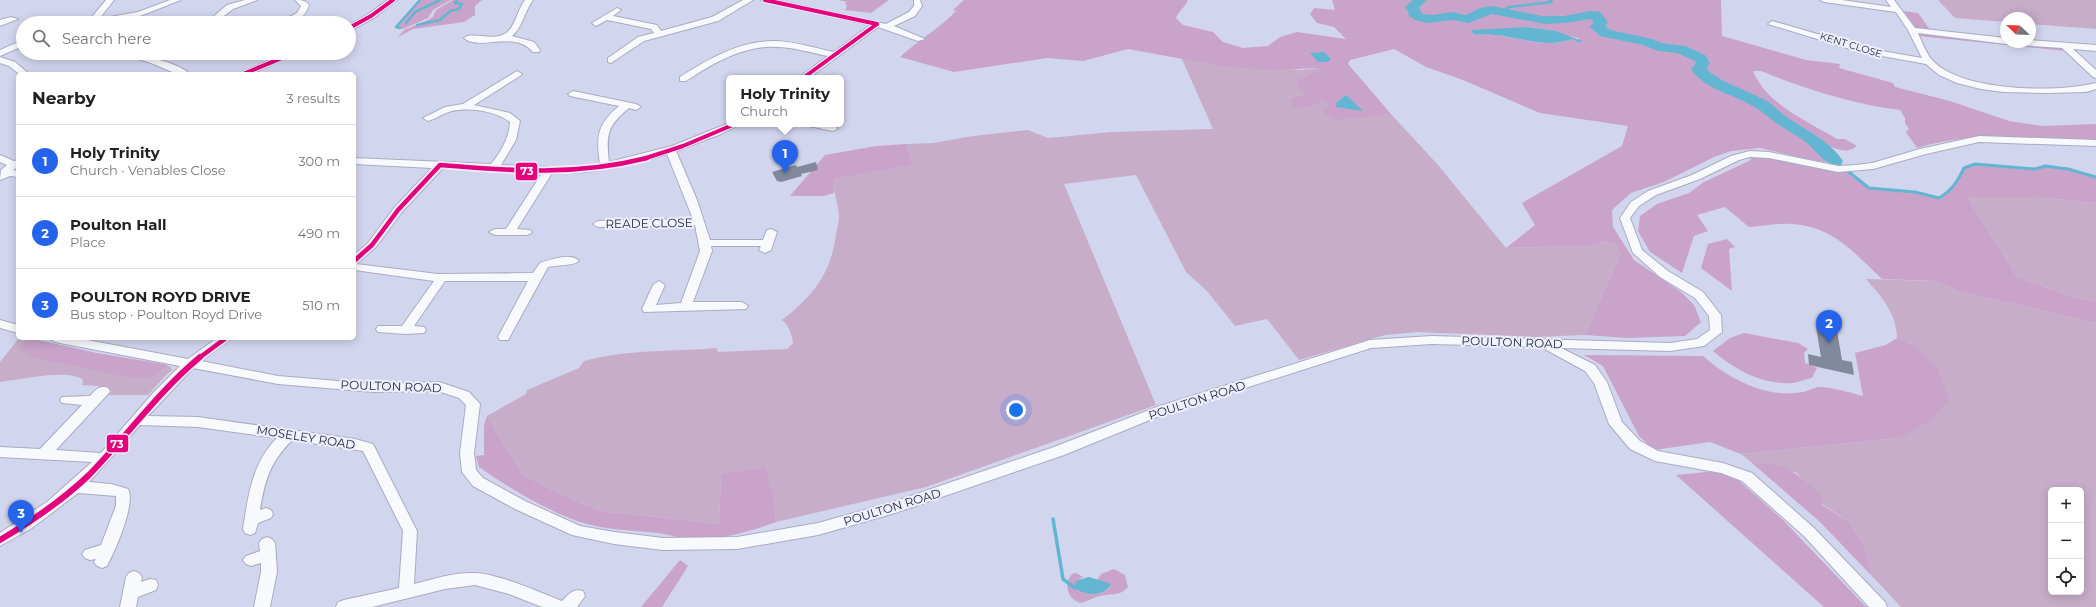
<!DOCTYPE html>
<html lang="en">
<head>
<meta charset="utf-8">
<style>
	:root { --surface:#fff; --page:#f2f2f2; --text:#222; --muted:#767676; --line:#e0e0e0; --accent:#2563eb }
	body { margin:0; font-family:Montserrat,sans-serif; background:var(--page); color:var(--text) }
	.controls { position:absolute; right:12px; bottom:12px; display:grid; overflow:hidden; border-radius:6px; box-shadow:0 2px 10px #0003 }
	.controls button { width:36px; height:36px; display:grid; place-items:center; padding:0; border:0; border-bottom:1px solid var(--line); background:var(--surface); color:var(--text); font:20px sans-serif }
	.compass { position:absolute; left:2000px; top:12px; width:36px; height:36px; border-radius:50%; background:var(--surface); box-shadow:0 2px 10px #0003; rotate:293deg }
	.you { position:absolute; left:1016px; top:410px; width:14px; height:14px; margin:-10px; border:3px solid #fff; border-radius:50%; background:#1a73e8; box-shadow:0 0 0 6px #1a73e833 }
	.badge { display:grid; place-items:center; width:26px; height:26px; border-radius:50%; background:var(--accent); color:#fff; font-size:13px; font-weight:700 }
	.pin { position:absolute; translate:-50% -33px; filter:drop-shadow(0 1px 2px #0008) }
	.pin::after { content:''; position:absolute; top:21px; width:14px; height:12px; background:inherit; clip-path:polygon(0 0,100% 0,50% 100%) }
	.popup { position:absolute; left:726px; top:75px; width:118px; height:52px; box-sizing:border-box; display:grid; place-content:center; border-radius:6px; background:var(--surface); filter:drop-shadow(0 1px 3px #0005); font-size:13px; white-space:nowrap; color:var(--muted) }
	.popup b { font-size:15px; color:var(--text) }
	.popup::after { content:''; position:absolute; left:50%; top:100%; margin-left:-8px; border:8px solid transparent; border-top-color:var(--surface) }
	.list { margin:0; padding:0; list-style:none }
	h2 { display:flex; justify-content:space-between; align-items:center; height:52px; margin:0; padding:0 16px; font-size:17px }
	h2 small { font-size:13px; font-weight:400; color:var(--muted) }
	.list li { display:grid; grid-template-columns:26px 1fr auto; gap:12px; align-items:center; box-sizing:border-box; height:72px; padding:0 16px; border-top:1px solid var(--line) }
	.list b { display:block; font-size:15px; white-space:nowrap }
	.list p { margin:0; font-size:13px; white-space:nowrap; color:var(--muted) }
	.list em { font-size:13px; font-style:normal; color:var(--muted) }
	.icon { flex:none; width:22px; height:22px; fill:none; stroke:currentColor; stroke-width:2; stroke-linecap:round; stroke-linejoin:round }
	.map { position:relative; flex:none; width:2096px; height:607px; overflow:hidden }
	.search { position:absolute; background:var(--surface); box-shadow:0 2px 10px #0003; left:16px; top:16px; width:340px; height:44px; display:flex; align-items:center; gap:10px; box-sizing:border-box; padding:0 14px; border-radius:22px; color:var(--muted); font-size:15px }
	.panel { position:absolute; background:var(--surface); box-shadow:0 2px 10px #0003; left:16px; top:72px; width:340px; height:268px; border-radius:6px }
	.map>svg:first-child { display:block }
	.green { fill:#c8adcb; fill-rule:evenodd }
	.forest { fill:#c9a3ca; fill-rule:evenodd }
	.water { fill:#62b6d2 }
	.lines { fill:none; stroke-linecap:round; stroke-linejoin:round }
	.stream-far2 { stroke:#62b6d2; stroke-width:2.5 }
	.stream-far1 { stroke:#62b6d2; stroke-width:3 }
	.stream { stroke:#62b6d2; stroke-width:3.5 }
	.river { fill:#62b6d2; fill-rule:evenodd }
	.building { fill:#81899c }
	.minor-casing { stroke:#a9abc1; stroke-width:2 }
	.minor { fill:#f8f9fc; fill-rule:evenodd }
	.bus-1-far2-casing { stroke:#edeffc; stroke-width:6 }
	.bus-1-far1-casing { stroke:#edeffc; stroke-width:8 }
	.bus-1-casing { stroke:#edeffc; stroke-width:9 }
	.bus-1-far2 { stroke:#e5007d; stroke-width:4 }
	.bus-1-far1 { stroke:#e5007d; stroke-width:4.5 }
	.bus-1 { stroke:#e5007d; stroke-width:6 }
	.labels { text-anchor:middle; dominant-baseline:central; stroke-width:4; stroke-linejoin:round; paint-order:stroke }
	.far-street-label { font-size:10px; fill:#26283e; stroke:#edeffc }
	.street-label { font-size:12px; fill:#26283e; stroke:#edeffc }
	.line-badge { stroke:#edeffc; stroke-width:1.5 }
	.badge-label { font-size:11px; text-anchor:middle; font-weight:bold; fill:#fff }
</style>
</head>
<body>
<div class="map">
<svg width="2096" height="607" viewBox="0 0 2096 607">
	<rect width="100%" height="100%" fill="#d2d5ee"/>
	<g class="green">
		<path d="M 1938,0 L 2096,0 L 2096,29 L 2030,24 L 2030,18 L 2006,18 L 2006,22 L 1955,18 Z"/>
		<path d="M 1181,57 L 1301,70 L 1318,68 L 1320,71 L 1298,79 L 1306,94 L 1290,98 L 1293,108 L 1322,100 L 1329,105 L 1322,112 L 1372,115 L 1391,114 L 1438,165 L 1506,248 L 1589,246 L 1606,241 L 1616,245 L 1620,255 L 1585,335 L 1536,337 L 1417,332 L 1385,335 L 1299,360 L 1267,319 L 1235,326 L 1207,291 L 1186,272 L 1136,175 L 1064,184 L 1156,405 L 926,487 L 776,522 L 774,498 L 721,474 L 719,524 L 601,511 L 562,495 L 523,475 L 487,416 L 526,394 L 527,390 L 579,368 L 584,361 C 627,349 672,352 716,348 L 718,352 L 787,349 L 793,343 C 791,333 790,327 782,320 C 813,296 831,274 836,234 C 837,228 839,222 839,216 C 838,204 834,191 832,179 L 911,165 L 906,144 L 933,143 L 973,136 L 1028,130 L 1048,138 L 1112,132 L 1213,129 Z"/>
		<path d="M 1967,197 L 2035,197 L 2096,203 L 2096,302 L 2073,297 L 2017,277 Z"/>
		<path d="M 1866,279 L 1936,281 L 1958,291 L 2096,323 L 2096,607 L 1901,607 L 1872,576 L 1864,545 L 1849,522 L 1822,504 L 1797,473 L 1767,463 L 1751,462 L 1741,454 L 1898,438 L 1912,344 L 1897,338 C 1896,312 1882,298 1866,279 ZM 2051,490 L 2081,490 L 2081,592 L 2051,592 Z"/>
		<path d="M 19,338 L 29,338 L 96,353 L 162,364 L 171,367 L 172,371 L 168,373 L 148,395 L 108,395 L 112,391 L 95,390 L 99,386 L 82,385 L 83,380 C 70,368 18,380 0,382 L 0,362 Z"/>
	</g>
	<g class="forest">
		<path d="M 420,0 L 451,0 L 433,10 L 428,18 L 403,29 L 396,27 Z"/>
		<path d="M 453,0 L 482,0 L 475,6 L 475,15 L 464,22 L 413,29 L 398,37 L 404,30 L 428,20 L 433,17 L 436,10 Z"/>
		<path d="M 838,0 L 889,0 L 871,13 L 845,10 L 847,6 L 845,3 L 847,2 Z"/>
		<path d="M 964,0 L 1188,0 C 1185,8 1179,10 1176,18 L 1183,25 L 1213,32 L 1223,42 L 1243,48 L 1268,46 L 1280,37 L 1297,32 L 1346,39 L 1334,27 L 1317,23 L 1310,14 L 1314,8 L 1335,10 L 1332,0 L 1721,0 L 1722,36 L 1806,60 L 1840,64 L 1839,68 L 1893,83 L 1895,87 L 1950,101 L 2009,121 L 2042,126 L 2096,124 L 2096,141 C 2037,139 1974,130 1917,148 L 1906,132 L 1909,129 L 1905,123 L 1905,118 L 1900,110 C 1853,104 1805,89 1761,71 L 1753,71 C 1766,104 1807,121 1837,139 L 1845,139 L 1857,146 C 1844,157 1833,144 1820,146 L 1836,163 L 1816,161 L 1760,148 L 1731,151 L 1714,157 L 1664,182 L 1631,193 L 1612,210 L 1613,227 L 1634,260 L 1681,292 L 1694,305 L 1701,322 L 1685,336 L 1626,338 L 1585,335 L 1620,255 L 1616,245 L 1606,241 L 1589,246 L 1506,248 L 1535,225 L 1522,203 L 1622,146 L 1628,126 L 1540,113 L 1463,80 L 1426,67 L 1394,49 L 1350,60 L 1348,64 L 1391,114 L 1337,120 L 1321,112 L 1329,105 L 1322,100 L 1314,106 L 1293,108 L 1290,98 L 1306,94 L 1296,84 L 1298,79 L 1319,71 L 1318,68 L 1274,70 L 1227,67 L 1128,49 L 1083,61 L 1047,58 L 954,72 L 900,57 C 918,40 939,29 956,11 L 953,10 ZM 1528,27 L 1556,31 L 1564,35 L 1578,38 L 1579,43 L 1572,39 C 1546,49 1520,37 1495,35 C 1487,34 1481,35 1473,34 L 1471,31 Z"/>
		<path d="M 1904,11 L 1918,13 L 1931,31 L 1916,29 Z"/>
		<path d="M 1922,33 L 2055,47 L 2066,51 L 1918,36 Z"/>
		<path d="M 906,144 L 912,165 L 833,179 L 834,193 L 824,196 L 790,196 L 825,155 L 876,146 Z"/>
		<path d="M 1754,156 L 1765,156 L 1804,166 L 1847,172 L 1869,188 L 1915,192 L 1939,198 C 1951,190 1958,181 1964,168 L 1975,164 L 2035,169 L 2045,166 L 2068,169 L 2096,177 L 2096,203 L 2035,197 L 1967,197 L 2017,277 L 2073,297 L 2096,302 L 2096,323 L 1958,291 L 1936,281 L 1882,279 C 1853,252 1834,227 1792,224 C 1778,223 1763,226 1749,227 L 1725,207 L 1697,215 L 1708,231 L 1694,236 L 1682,273 L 1650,252 L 1638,231 L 1640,216 L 1657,204 L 1689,193 L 1704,182 L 1749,161 Z"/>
		<path d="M 1727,239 L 1735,247 L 1729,249 L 1732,291 L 1701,268 L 1708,244 Z"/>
		<path d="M 1744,333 L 1798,343 L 1808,349 L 1804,353 L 1805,363 L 1817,368 L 1812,378 C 1806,379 1799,382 1793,383 C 1763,385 1735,370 1713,351 L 1730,338 Z"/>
		<path d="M 29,338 L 96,353 L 168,365 L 152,377 L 125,377 L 33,357 L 19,349 Z"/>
		<path d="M 1897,338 L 1912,344 L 1938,369 L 1949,400 L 1929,422 L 1898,438 L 1741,454 L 1710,442 L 1654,450 L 1639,436 L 1603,366 L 1584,355 L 1703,356 C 1729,379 1767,399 1803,392 C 1808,391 1813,388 1818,387 C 1829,386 1852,393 1863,396 L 1855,353 L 1886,345 Z"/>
		<path d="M 487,416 L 523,475 L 562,495 L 601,511 L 719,524 L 721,474 L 765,468 L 774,498 L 776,522 C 748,532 718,541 687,539 C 677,538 668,534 658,533 C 631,530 602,530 577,521 C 542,508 509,488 479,467 L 476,456 L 484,455 L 484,425 Z"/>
		<path d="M 1751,462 C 1788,463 1797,473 1822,497 L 1822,505 L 1849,522 L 1864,545 L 1872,576 L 1820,522 Z"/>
		<path d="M 1727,470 L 1783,520 L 1866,607 L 1824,607 L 1676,475 Z"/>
		<path d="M 680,560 L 688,566 L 662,607 L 641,607 Z"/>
		<path d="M 1114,569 L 1125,575 L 1128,587 C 1119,597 1111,593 1100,596 C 1094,597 1088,601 1081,603 C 1068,600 1063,584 1072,574 L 1076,573 L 1083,577 L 1078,580 L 1075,588 C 1085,596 1102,597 1110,587 L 1105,582 L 1097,581 L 1101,574 Z"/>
	</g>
	<g class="water">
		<path d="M 1528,27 L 1556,31 L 1582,41 L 1579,43 L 1572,39 C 1546,49 1521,37 1495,35 C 1487,34 1481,35 1473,34 L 1471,30 Z"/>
		<path d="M 1324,52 L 1331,59 L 1328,62 L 1318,62 L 1310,53 Z"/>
		<path d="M 1346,95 L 1363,111 L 1336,107 L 1337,102 Z"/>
		<path d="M 1089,577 L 1109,583 L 1110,586 C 1102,597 1085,596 1075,588 L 1075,583 L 1078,580 Z"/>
	</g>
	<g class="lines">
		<g class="stream-far2">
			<path d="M 1503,11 L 1509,7 L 1552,2 L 1549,0"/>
			<path d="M 406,23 L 415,12 L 440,0"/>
			<path d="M 417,25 L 440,20 L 450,11 L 459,9 L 462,4 L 455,3 L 457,0"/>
			<path d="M 400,28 L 396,27 L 420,0"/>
		</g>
		<path class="stream-far1" d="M 1835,161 L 1869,188 L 1915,192 L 1939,198 C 1952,190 1958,181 1964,168 L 1975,164 L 2035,169 L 2045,166 L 2068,169 L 2096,177"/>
		<path class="stream" d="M 1053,519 L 1063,579 L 1075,588"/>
		<path class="river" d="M 1413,0 L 1427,0 L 1419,7 L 1422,14 L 1433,15 L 1452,12 L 1466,15 L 1480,8 L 1492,6 L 1542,16 L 1564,16 L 1590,11 L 1600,12 L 1608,22 L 1605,26 L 1610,30 L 1652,39 L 1661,43 L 1685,46 L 1705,55 L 1710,63 L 1706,69 C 1723,84 1745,89 1765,100 C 1773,104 1778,111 1785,116 C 1805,130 1829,140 1843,161 L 1841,164 C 1826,168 1817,151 1807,143 C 1797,135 1786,130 1776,123 C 1769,118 1763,112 1756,108 C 1735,94 1706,91 1691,69 L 1696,63 L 1695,61 L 1677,53 L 1658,51 L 1643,45 L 1600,36 L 1590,27 L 1594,22 L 1591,19 L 1564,23 L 1545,24 L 1492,14 L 1468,23 L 1452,20 L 1428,23 L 1415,20 L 1408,15 L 1409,13 L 1405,7 Z"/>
	</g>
	<g class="building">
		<path d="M 816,162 L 818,170 L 801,174 L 802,176 L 781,182 L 777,181 L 772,172 L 796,165 L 797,167 Z"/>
		<path d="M 1816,327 L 1837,331 L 1842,360 L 1852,362 L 1854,375 L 1809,365 L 1808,354 L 1821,357 Z"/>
	</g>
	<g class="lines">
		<g class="minor-casing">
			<g id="minor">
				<path d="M 106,0 L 114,0 L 99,19 L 138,12 L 170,0 L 181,0 L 140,16 L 106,23 L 73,23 L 91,18 Z"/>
				<path d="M 245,0 L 257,0 L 233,9 L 215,23 L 206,23 L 227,5 Z"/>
				<path d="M 295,0 C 301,0 305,0 309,5 C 305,20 292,23 278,23 L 297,13 L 301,6 Z"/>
				<path d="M 388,0 L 397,0 L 374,18 L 349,31 L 349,25 L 368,14 Z"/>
				<path d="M 525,0 L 533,0 C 524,12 523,27 512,36 L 534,42 L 540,50 L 539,52 L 533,52 C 514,29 479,52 464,38 C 471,31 494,42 506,33 C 516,26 517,10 525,0 Z"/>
				<path d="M 743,0 L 753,0 L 718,21 L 644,41 L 611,63 L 608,62 L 608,58 L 638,37 L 654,33 L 651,29 L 607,20 L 596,26 L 592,23 L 617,8 L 621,10 L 613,16 L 657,25 L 661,31 L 712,17 Z"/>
				<path d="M 761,0 L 776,0 L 886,24 L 909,12 L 914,6 L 914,0 L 920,0 L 922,6 L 915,16 L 894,26 L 925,39 L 918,41 L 878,27 L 809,78 L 798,78 L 828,56 C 811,53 794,47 776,47 C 744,45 713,63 686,81 L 680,81 L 680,77 C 708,59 741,40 776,41 C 796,42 815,48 834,52 L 870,25 Z"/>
				<path d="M 1820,0 L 1842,0 L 1891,7 L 1886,0 L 1894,0 L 1915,28 L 2006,38 L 2006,42 L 2010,42 L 2006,44 L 1918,33 C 1922,42 1926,53 1932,60 C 1961,92 2057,93 2096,83 L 2096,89 L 2086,92 L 2048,93 L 2003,92 L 1981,89 L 1957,83 L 1939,75 L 1926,64 L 1860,52 L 1768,24 L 1772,21 L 1783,24 L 1865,48 L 1922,58 L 1908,30 L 1896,12 L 1824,2 Z"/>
				<path d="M 11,17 L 18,19 L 0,26 L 0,20 Z"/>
				<path d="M 23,40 L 23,46 L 0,56 L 0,50 Z"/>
				<path d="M 2030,40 L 2096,45 L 2096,51 L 2073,49 L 2096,70 L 2096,78 L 2093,77 L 2062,48 L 2018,45 L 2014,42 L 2030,42 Z"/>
				<path d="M 119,53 C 135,53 178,62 190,74 L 177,74 L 151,63 Z"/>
				<path d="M 286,53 L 298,53 L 251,74 L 238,74 Z"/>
				<path d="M 0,57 L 15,62 L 28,73 L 19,74 L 9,66 L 0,63 Z"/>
				<path d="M 517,71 L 522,74 L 520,76 L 474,105 L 510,113 L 520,121 L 516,140 L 501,165 L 573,168 L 600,164 C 596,137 597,124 619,106 L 570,96 L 568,94 L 573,91 L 636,104 L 641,107 L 636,110 L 629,108 C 607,126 606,135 609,162 L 672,146 L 729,123 L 740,124 L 719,135 L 676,151 L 697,200 L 710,240 L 763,240 L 767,230 L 771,229 L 777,232 L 771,250 L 765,253 L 759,250 L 761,246 L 711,246 L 712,251 L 693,302 L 742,302 L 748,306 L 746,309 L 644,312 L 642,309 L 653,285 L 659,281 L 665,285 L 656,305 L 681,303 L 700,251 L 695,225 L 598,227 L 593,224 L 598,221 L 693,219 L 667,154 C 629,165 591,175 552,173 L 517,229 L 530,230 L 532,232 L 530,234 L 526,235 L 495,235 L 489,232 L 495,229 L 506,229 L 542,173 L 443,168 L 402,212 L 376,247 L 356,264 L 438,274 L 533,273 L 540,263 C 550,260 571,252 579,261 C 574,266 556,265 548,267 L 508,340 L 500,340 L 498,337 L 528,281 L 445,281 L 414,326 L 424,327 L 426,330 L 424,333 L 405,334 L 378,332 L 376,329 L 378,326 L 402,326 L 434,281 L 354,270 L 354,255 L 368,243 L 394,208 L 432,168 L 354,164 L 354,158 L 491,164 C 501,152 509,138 510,122 C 496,111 469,107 452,111 C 443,113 436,119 428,121 L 423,118 L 445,107 L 463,104 Z"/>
				<path d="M 807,124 L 827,124 L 838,128 L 833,131 L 809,126 Z"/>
				<path d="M 1979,136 L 2096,140 L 2096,146 L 1979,142 L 1926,154 L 1873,169 L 1838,172 L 1769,158 L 1750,157 L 1739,160 L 1700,179 L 1656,195 L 1639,206 L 1630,218 L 1642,250 L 1668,271 L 1703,292 L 1721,315 L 1722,332 L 1704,346 L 1670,351 L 1561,348 L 1595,365 L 1607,382 L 1622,422 L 1640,441 L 1658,451 L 1723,463 L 1752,473 L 1814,528 L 1885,602 L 1887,607 L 1869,607 L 1804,536 L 1742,481 L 1721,473 L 1655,461 L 1630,449 L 1609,424 L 1594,383 L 1585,371 L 1541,347 L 1432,344 L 1371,348 L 1167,413 L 1064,455 L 895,513 L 818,535 L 737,549 L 663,550 L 614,544 L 572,535 L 515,509 L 473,486 L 462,472 L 460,453 L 466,405 L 459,398 L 438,391 L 374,392 L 278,384 L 193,368 L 148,416 L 198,417 L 355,439 L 373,444 L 417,531 L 414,584 C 433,579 455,572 475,573 C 499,574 539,592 562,601 C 569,594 573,588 583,591 L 585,596 L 577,607 L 542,607 L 509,594 L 475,585 L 445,589 L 372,607 L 336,607 L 338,602 L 344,600 L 399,588 L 403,531 L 363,451 L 292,440 C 270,463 265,479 260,510 L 266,508 L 271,510 L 273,514 L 271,518 L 258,523 L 255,533 L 250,535 L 245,533 L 243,529 C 248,496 252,463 277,438 L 198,427 L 140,425 L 89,482 L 111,484 L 128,489 C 136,504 115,551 107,566 L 102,568 L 97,566 L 94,562 L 96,559 L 90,560 L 85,558 L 82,554 L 85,550 L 101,545 L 116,506 L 116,496 L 78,493 L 32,528 L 0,546 L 0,533 L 47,502 L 92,462 L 0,457 L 0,447 L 40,449 L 82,405 L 62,403 L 60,400 L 62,397 L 90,396 C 96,390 99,385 108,388 L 110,391 L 108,394 L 56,450 L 101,453 L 154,392 L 180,366 L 55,342 L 49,338 L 77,338 L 188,359 L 217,338 L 232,338 L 201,361 L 278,376 L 374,384 L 439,382 L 469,392 L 480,404 L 474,453 L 476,470 L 483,478 L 525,501 L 580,526 L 614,532 L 663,538 L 737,537 L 818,523 L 893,502 L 1054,447 L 1157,407 L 1370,340 L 1432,336 L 1670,343 L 1697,339 L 1710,330 L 1709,316 L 1695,298 L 1660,277 L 1633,253 L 1620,218 L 1631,202 L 1648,191 L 1692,175 L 1731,156 L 1750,151 L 1769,152 L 1838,166 L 1856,165 L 1872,163 L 1920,149 Z"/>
				<path d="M 0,155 L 14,161 L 18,160 L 18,167 L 13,170 L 18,171 L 18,177 L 10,176 L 0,180 L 1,170 L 7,165 L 0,162 Z"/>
				<path d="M 0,320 L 18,325 L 18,333 L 0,328 Z"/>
				<path d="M 267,537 L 272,539 L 275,543 L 277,572 L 270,607 L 254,607 L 261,572 L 261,563 L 251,566 L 246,564 L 243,560 L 246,556 L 260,551 L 259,543 L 262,539 Z"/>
				<path d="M 134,571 L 139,573 L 142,577 L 141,582 L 150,579 L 156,580 L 158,585 L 156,590 L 138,597 L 136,607 L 120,607 L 126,577 L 129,573 Z"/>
			</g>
		</g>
		<use href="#minor" class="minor"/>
		<g class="bus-1-far2-casing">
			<g id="bus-1-far2">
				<path d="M 765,0 L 877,24"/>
				<path d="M 349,28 L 371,16 L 393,0"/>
				<path d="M 243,74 L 294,53"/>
				<path d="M 803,78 L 877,24"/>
				<path d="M 643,159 L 683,146 L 735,124"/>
			</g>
		</g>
		<g class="bus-1-far1-casing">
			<g id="bus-1-far1">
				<path d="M 354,261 L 372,245 L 398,210 L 440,165 C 512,171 576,176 647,158"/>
				<path d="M 199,358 L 226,338"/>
			</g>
		</g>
		<g class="bus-1-casing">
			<path id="bus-1" d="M 0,540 C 32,521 62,501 89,475 C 127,436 158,392 200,357"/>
		</g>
		<use href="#bus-1-far2" class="bus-1-far2"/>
		<use href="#bus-1-far1" class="bus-1-far1"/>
		<use href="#bus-1" class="bus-1"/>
	</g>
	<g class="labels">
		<g class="far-street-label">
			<text transform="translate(1851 45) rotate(17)">KENT CLOSE</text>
		</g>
		<g class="street-label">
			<text transform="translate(649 223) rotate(-1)">READE CLOSE</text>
			<text transform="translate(1512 342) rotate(2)">POULTON ROAD</text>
			<text transform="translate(391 386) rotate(2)">POULTON ROAD</text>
			<text transform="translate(1197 400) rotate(-18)">POULTON ROAD</text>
			<text transform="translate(306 437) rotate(9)">MOSELEY ROAD</text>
			<text transform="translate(892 507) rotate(-17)">POULTON ROAD</text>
		</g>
	</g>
	<g class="line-badge">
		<rect x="515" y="162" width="23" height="19" rx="4" fill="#e5007d"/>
		<rect x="106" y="434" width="23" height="19" rx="4" fill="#e5007d"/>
	</g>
	<g class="badge-label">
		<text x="527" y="175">73</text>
		<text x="117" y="448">73</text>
	</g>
</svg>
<div class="controls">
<button>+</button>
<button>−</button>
<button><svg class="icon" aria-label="locate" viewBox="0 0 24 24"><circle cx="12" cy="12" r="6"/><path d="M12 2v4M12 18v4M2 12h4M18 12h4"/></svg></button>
</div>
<svg class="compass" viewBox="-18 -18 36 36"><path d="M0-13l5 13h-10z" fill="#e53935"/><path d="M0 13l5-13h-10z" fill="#767676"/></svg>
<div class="you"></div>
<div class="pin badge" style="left:785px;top:173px">1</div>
<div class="popup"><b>Holy Trinity</b>Church</div>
<div class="pin badge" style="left:1829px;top:343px">2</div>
<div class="pin badge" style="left:21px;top:533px">3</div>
<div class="search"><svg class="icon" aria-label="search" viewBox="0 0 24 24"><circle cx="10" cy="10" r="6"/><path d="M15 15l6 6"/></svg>Search here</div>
<section class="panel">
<h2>Nearby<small>3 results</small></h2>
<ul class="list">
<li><span class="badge">1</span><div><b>Holy Trinity</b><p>Church · Venables Close</p></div><em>300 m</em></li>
<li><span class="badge">2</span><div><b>Poulton Hall</b><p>Place</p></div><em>490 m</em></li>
<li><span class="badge">3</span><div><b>POULTON ROYD DRIVE</b><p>Bus stop · Poulton Royd Drive</p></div><em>510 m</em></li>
</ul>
</section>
</div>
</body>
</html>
